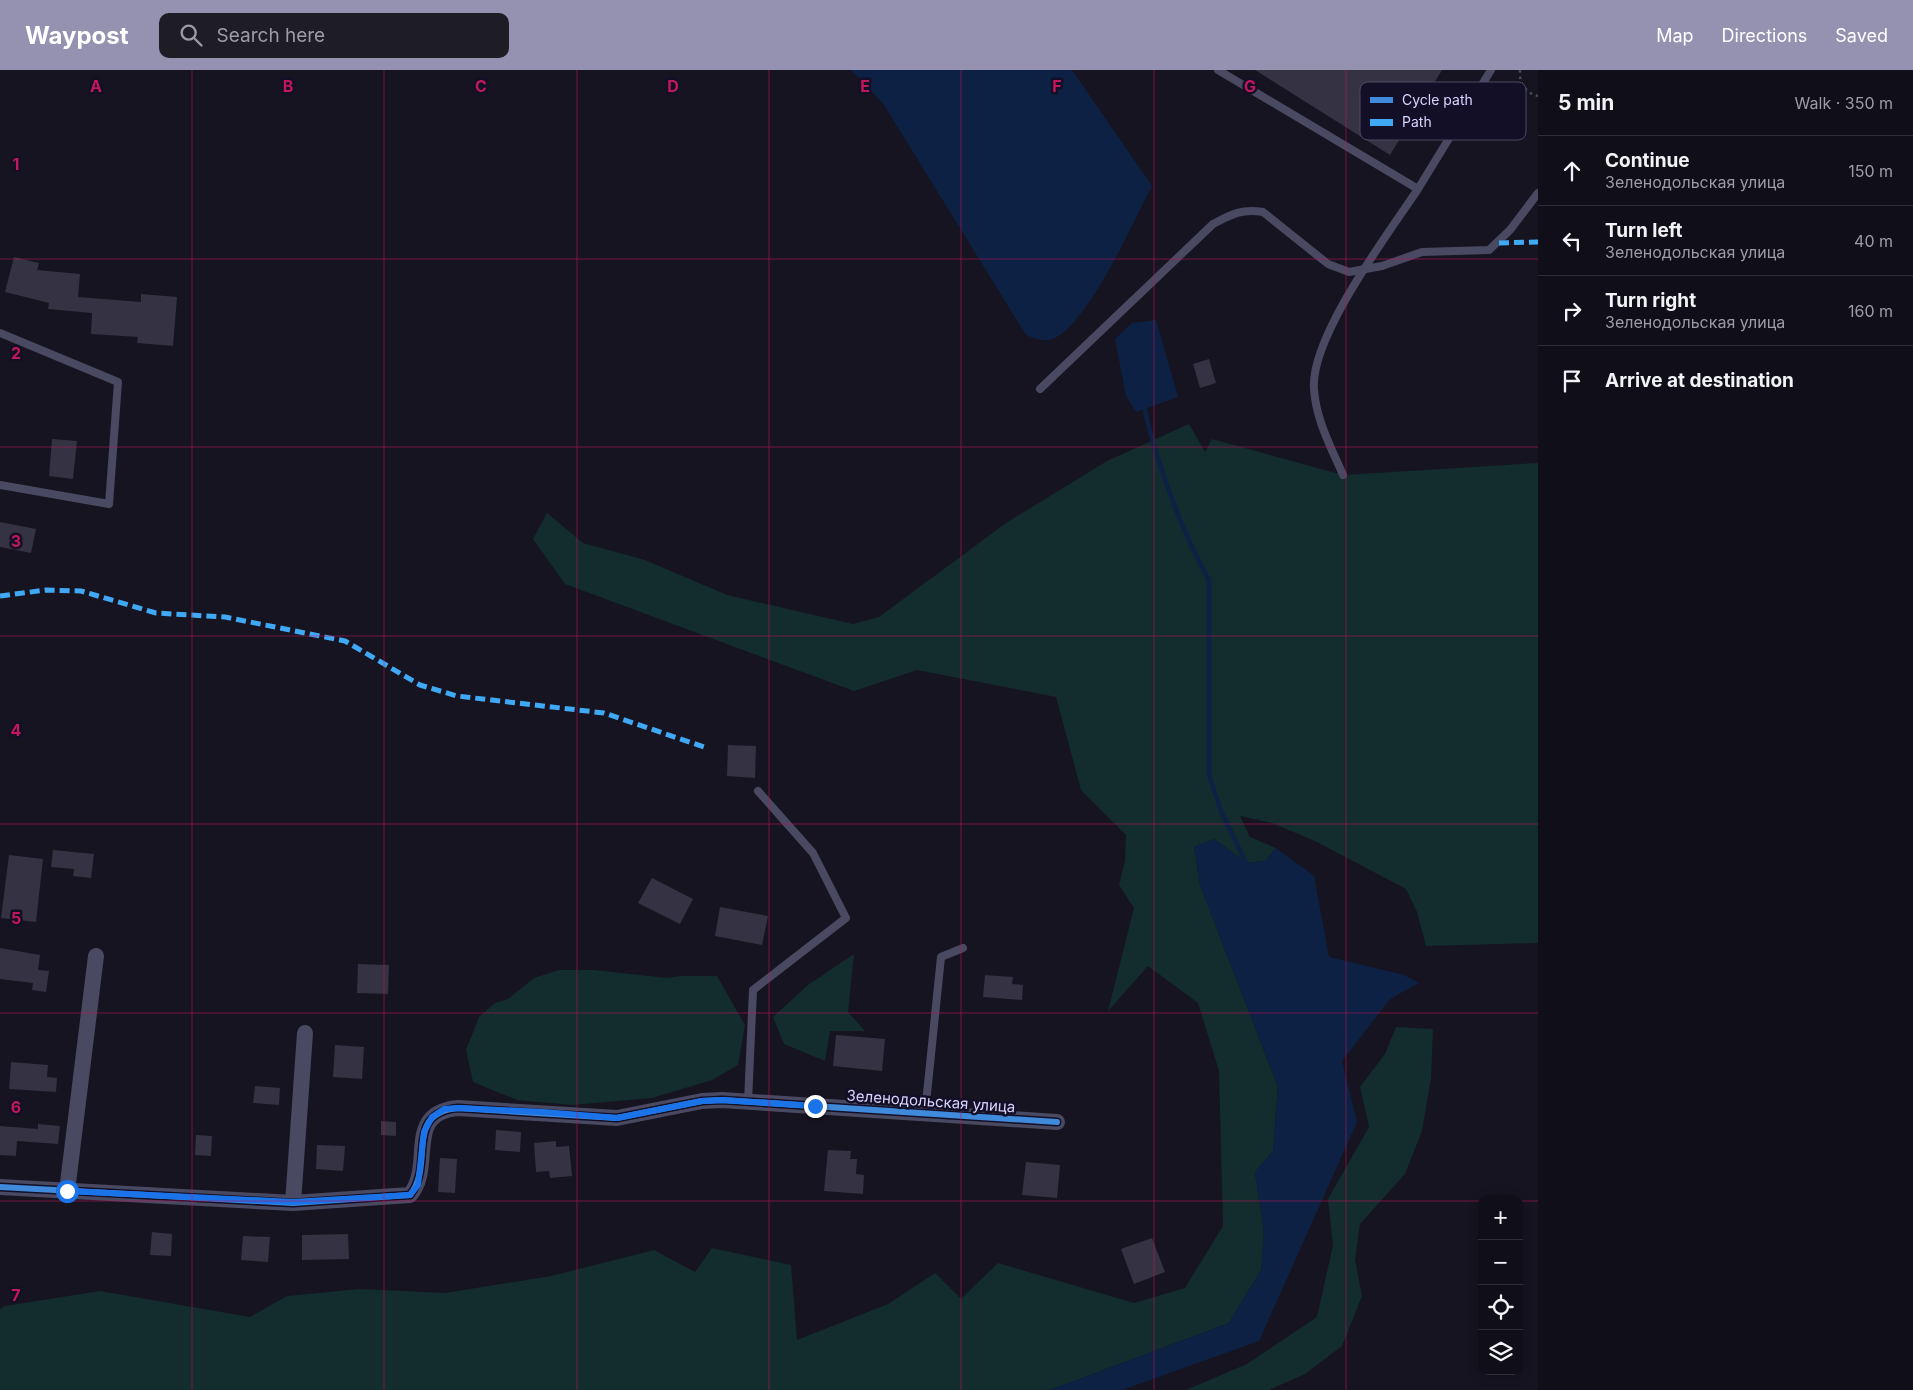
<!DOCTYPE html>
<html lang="en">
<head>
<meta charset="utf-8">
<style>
	:root { --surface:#100f19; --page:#1e1d26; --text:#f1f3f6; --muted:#9c9ca2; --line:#302f38; --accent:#9591b1 }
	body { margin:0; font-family:Inter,sans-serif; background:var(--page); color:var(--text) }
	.controls { position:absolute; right:15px; bottom:15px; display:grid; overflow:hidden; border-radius:10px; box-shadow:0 2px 12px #0003 }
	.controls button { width:45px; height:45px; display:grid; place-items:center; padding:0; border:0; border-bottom:1px solid var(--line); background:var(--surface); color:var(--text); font:25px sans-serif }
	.stop { position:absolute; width:15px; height:15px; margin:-11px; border:4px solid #1a73e8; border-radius:50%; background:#fff }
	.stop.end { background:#1a73e8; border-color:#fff; box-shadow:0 1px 5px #0008 }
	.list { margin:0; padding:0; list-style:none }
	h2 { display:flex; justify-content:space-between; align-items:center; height:65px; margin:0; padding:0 20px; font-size:21px }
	h2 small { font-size:16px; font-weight:400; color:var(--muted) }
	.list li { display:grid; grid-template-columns:32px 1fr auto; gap:15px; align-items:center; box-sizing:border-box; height:70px; padding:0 20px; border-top:1px solid var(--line) }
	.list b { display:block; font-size:19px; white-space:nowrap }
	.list p { margin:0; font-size:16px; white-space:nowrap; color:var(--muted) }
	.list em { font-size:16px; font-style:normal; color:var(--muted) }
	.icon { flex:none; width:28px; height:28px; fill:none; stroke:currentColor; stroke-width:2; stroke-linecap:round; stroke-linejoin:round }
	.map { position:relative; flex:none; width:1538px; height:1320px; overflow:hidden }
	header { display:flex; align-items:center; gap:30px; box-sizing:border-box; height:70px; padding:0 25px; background:var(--accent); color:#fff }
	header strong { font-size:24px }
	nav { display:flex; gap:28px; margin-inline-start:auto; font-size:18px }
	.search { width:350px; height:45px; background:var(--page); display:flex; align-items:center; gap:12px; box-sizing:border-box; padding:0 18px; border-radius:10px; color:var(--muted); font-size:19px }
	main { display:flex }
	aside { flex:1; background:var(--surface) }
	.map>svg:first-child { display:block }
	.green { fill:#132c2d }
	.water { fill:#0d2144 }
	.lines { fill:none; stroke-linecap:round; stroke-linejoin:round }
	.stream { stroke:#0d2144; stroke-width:4.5 }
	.building { fill:#343243 }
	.path { stroke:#44505f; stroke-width:2.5; stroke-dasharray:2.5 4; stroke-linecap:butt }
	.service { stroke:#4a4962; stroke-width:8 }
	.minor { stroke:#4a4962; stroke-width:16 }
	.quiet { stroke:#3fa9f5; stroke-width:5; stroke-dasharray:10 5; stroke-linecap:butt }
	.cycleway-casing { stroke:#130f26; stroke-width:9 }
	.cycleway { stroke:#408adc; stroke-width:6 }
	.route { stroke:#1a73e8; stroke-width:6 }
	.grid { fill:none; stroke:#c2185b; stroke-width:1; stroke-opacity:0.55 }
	.labels { text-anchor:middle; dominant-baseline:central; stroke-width:5; stroke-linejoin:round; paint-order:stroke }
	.street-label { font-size:15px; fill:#d9d4ff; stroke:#130f26 }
	.key { fill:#130f26; stroke:#4e4a67; stroke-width:1 }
	.key-label { font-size:14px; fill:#d9d4ff }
	.grid-label { font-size:16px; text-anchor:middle; font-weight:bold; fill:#c2185b; stroke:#130f26; stroke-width:5; stroke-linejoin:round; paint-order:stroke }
</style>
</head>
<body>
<header>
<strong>Waypost</strong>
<div class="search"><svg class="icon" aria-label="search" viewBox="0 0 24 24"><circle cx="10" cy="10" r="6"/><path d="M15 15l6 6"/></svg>Search here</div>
<nav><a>Map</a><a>Directions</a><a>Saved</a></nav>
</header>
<main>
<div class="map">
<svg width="1538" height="1320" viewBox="0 0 1538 1320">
	<rect width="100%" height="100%" fill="#161421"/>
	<g class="green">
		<path d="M 1189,354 L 1205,382 L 1212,369 L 1343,405 L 1538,393 L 1538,873 L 1426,876 L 1417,842 L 1406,819 L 1315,771 L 1272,753 L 1240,746 L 1250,767 L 1276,778 L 1265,791 L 1247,793 L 1214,769 L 1194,777 L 1200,815 L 1278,1017 L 1273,1081 L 1255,1103 L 1264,1161 L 1261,1200 L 1229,1253 L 1050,1320 L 0,1320 L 0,1239 L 5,1236 L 100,1221 L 250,1247 L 287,1226 L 359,1219 L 445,1223 L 551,1206 L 654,1180 L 695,1202 L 712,1178 L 791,1195 L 797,1270 L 888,1234 L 935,1203 L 961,1229 L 998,1193 L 1134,1233 L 1185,1218 L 1223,1156 L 1219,1001 L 1198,933 L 1148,896 L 1108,941 L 1134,838 L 1119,815 L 1125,791 L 1126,765 L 1081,720 L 1056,627 L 917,600 L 854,621 L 565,514 L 533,469 L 547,443 L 583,473 L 645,490 L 727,525 L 853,554 L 879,547 L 1006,453 L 1107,391 Z"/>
		<path d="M 854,884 L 848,942 L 865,961 L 830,961 L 825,991 L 784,974 L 773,947 L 808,915 Z"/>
		<path d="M 559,900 L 594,900 L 667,908 L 680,906 L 717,906 L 745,955 L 738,995 L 712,1010 L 652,1028 L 572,1035 L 517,1030 L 473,1012 L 466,980 L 479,947 L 495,933 L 508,929 L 534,908 Z"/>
		<path d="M 1396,957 L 1433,959 L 1431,1008 L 1422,1061 L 1405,1104 L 1360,1154 L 1355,1190 L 1362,1226 L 1342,1276 L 1305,1304 L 1269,1320 L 1186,1320 L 1247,1294 L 1317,1247 L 1333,1175 L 1328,1129 L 1369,1057 L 1360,1017 L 1385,984 Z"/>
	</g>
	<g class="water">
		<path d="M 851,0 L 1072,0 L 1152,116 C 1135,148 1084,264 1049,270 C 1041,271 1033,268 1026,265 L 884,35 Z"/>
		<path d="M 1156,250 L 1178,327 L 1136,342 L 1126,326 L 1115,269 L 1132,253 Z"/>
		<path d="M 1214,769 L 1247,793 L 1265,791 L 1276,778 L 1314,806 L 1329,887 L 1404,905 L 1419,913 L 1390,929 L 1342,991 L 1357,1052 L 1259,1271 L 1122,1320 L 1050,1320 L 1229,1253 L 1261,1200 L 1264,1161 L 1255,1102 L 1273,1081 L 1278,1017 L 1200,815 L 1194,777 Z"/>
	</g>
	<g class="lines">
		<path class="stream" d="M 1144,336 C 1156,391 1181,460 1209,510 L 1209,705 L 1221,741 L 1248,797"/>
	</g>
	<g class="building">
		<path d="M 1255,0 L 1442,0 L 1390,85 Z"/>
		<path d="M 14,187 L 39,193 L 37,200 L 80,204 L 78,227 L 141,232 L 141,224 L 177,227 L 173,276 L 137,273 L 138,267 L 91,264 L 92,243 L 48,239 L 49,233 L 5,222 Z"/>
		<path d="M 1209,289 L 1216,313 L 1200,318 L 1193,294 Z"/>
		<path d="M 52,369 L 77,371 L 73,409 L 49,406 Z"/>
		<path d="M 0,452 L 36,459 L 31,483 L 0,477 Z"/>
		<path d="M 728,675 L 756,676 L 755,708 L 727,706 Z"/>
		<path d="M 53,780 L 94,784 L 91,808 L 73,806 L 74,799 L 51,797 Z"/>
		<path d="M 9,785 L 43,789 L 36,852 L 1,848 Z"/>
		<path d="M 652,808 L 693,829 L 680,854 L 638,833 Z"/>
		<path d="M 720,837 L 768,846 L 762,875 L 715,866 Z"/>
		<path d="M 0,878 L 40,885 L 38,900 L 49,901 L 46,922 L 32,920 L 33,913 L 0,909 Z"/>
		<path d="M 358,894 L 389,895 L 388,924 L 357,923 Z"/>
		<path d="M 985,905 L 1013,907 L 1012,914 L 1023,915 L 1022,930 L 983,927 Z"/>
		<path d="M 836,965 L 885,969 L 882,1001 L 833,996 Z"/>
		<path d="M 335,975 L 364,977 L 362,1009 L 333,1007 Z"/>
		<path d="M 11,992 L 48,995 L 47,1007 L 57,1008 L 56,1022 L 9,1019 Z"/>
		<path d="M 255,1016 L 280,1018 L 279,1035 L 253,1033 Z"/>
		<path d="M 381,1051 L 396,1052 L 396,1066 L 381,1065 Z"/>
		<path d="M 38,1054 L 60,1056 L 58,1074 L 17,1071 L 16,1086 L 0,1085 L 0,1056 L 38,1059 Z"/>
		<path d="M 496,1060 L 521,1062 L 520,1082 L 495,1080 Z"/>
		<path d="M 196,1065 L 212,1066 L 211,1086 L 195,1085 Z"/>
		<path d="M 556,1071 L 556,1077 L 569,1076 L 572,1106 L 550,1108 L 549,1101 L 536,1102 L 534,1073 Z"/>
		<path d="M 317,1075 L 345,1076 L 343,1101 L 316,1099 Z"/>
		<path d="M 828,1080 L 851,1081 L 850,1089 L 857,1089 L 856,1104 L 864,1105 L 863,1124 L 824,1121 Z"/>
		<path d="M 440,1088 L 457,1089 L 455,1123 L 438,1122 Z"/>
		<path d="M 1026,1092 L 1060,1095 L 1057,1128 L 1022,1125 Z"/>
		<path d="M 152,1162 L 172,1164 L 171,1186 L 150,1185 Z"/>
		<path d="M 348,1164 L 349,1189 L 302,1190 L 302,1165 Z"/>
		<path d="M 243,1166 L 270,1167 L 268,1192 L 241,1190 Z"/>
		<path d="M 1152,1168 L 1165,1202 L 1134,1214 L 1121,1179 Z"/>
	</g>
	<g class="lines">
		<path class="path" d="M 1520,0 C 1519,13 1525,23 1538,26"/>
		<g class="service">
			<path d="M 1218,0 L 1418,119 L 1491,0"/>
			<path d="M 0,263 L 118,312 L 109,434 L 0,415"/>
			<path d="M 1040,319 L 1213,154 C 1230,145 1242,138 1263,142 L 1328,194 L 1349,202 L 1382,196 L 1422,182 L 1489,180 L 1510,160 L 1538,123"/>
			<path d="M 1343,405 C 1331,377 1316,350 1314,319 C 1310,267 1388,164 1418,119"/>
			<path d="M 748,1032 L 753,920 L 846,848 L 813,783 L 758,721"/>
			<path d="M 925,1043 L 941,887 L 963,878"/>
		</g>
		<g class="minor">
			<path d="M 0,1117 L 293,1133 L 410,1125 C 435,1095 403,1043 458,1038 L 617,1048 L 702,1031 L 722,1030 L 1057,1052"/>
			<path d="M 67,1121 L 96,886"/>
			<path d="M 293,1133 L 305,963"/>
		</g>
		<g class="quiet">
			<path d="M 1499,173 L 1538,172"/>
			<path d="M 0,526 L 46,520 L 81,521 L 156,543 L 225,547 L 345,571 L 420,615 L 457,626 L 604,643 L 704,677"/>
		</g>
		<g class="cycleway-casing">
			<path id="cycleway" d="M 0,1117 L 293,1133 L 410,1125 C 435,1095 403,1043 458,1038 L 617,1048 L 702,1031 L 722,1030 L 1057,1052"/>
		</g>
		<use href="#cycleway" class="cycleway"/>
	</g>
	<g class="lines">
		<path class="route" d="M 67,1121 L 293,1132 L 410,1125 L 418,1115 L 424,1062 L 432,1047 L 444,1039 L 458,1038 L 543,1042 L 617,1048 L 702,1031 L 722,1030 L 815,1036"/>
	</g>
	<path class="grid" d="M 192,0 L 192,1320M 384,0 L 384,1320M 577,0 L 577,1320M 769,0 L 769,1320M 961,0 L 961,1320M 1154,0 L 1154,1320M 1346,0 L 1346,1320M 0,189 L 1538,189M 0,377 L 1538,377M 0,566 L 1538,566M 0,754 L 1538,754M 0,943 L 1538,943M 0,1131 L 1482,1131M 1519,1131 L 1538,1131"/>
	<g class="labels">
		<g class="street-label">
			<text transform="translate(931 1031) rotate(4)">Зеленодольская улица</text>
		</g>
	</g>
	<rect x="1360" y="12" width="166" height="58" rx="8" class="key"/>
	<rect x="1370" y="27" width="23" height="6" fill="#408adc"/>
	<rect x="1370" y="49" width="23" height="7" fill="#3fa9f5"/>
	<g class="key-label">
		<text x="1402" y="35">Cycle path</text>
		<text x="1402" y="57">Path</text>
	</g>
	<g class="grid-label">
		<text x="96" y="22">A</text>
		<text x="288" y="22">B</text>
		<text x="481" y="22">C</text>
		<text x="673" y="22">D</text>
		<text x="865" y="22">E</text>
		<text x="1057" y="22">F</text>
		<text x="1250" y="22">G</text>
		<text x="16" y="100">1</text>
		<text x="16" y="289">2</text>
		<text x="16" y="477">3</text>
		<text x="16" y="666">4</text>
		<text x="16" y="854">5</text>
		<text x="16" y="1043">6</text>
		<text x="16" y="1231">7</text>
	</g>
</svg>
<div class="controls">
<button>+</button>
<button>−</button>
<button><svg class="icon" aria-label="locate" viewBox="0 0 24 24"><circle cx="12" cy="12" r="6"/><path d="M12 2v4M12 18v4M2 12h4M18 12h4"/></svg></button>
<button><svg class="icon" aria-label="layers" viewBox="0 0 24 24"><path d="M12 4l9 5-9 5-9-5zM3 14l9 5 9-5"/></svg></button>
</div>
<div class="stop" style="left:67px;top:1121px"></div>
<div class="stop end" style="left:815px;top:1036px"></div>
</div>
<aside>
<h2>5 min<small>Walk · 350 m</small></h2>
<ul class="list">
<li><svg class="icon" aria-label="ahead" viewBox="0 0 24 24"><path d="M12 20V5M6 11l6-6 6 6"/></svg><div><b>Continue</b><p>Зеленодольская улица</p></div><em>150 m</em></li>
<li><svg class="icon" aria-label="left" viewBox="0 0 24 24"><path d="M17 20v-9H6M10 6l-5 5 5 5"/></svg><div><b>Turn left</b><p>Зеленодольская улица</p></div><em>40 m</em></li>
<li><svg class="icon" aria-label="right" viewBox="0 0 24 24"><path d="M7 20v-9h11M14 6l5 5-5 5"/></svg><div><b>Turn right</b><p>Зеленодольская улица</p></div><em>160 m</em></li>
<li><svg class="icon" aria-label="arrive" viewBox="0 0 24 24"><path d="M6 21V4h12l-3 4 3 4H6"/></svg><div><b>Arrive at destination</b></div></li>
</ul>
</aside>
</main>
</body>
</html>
